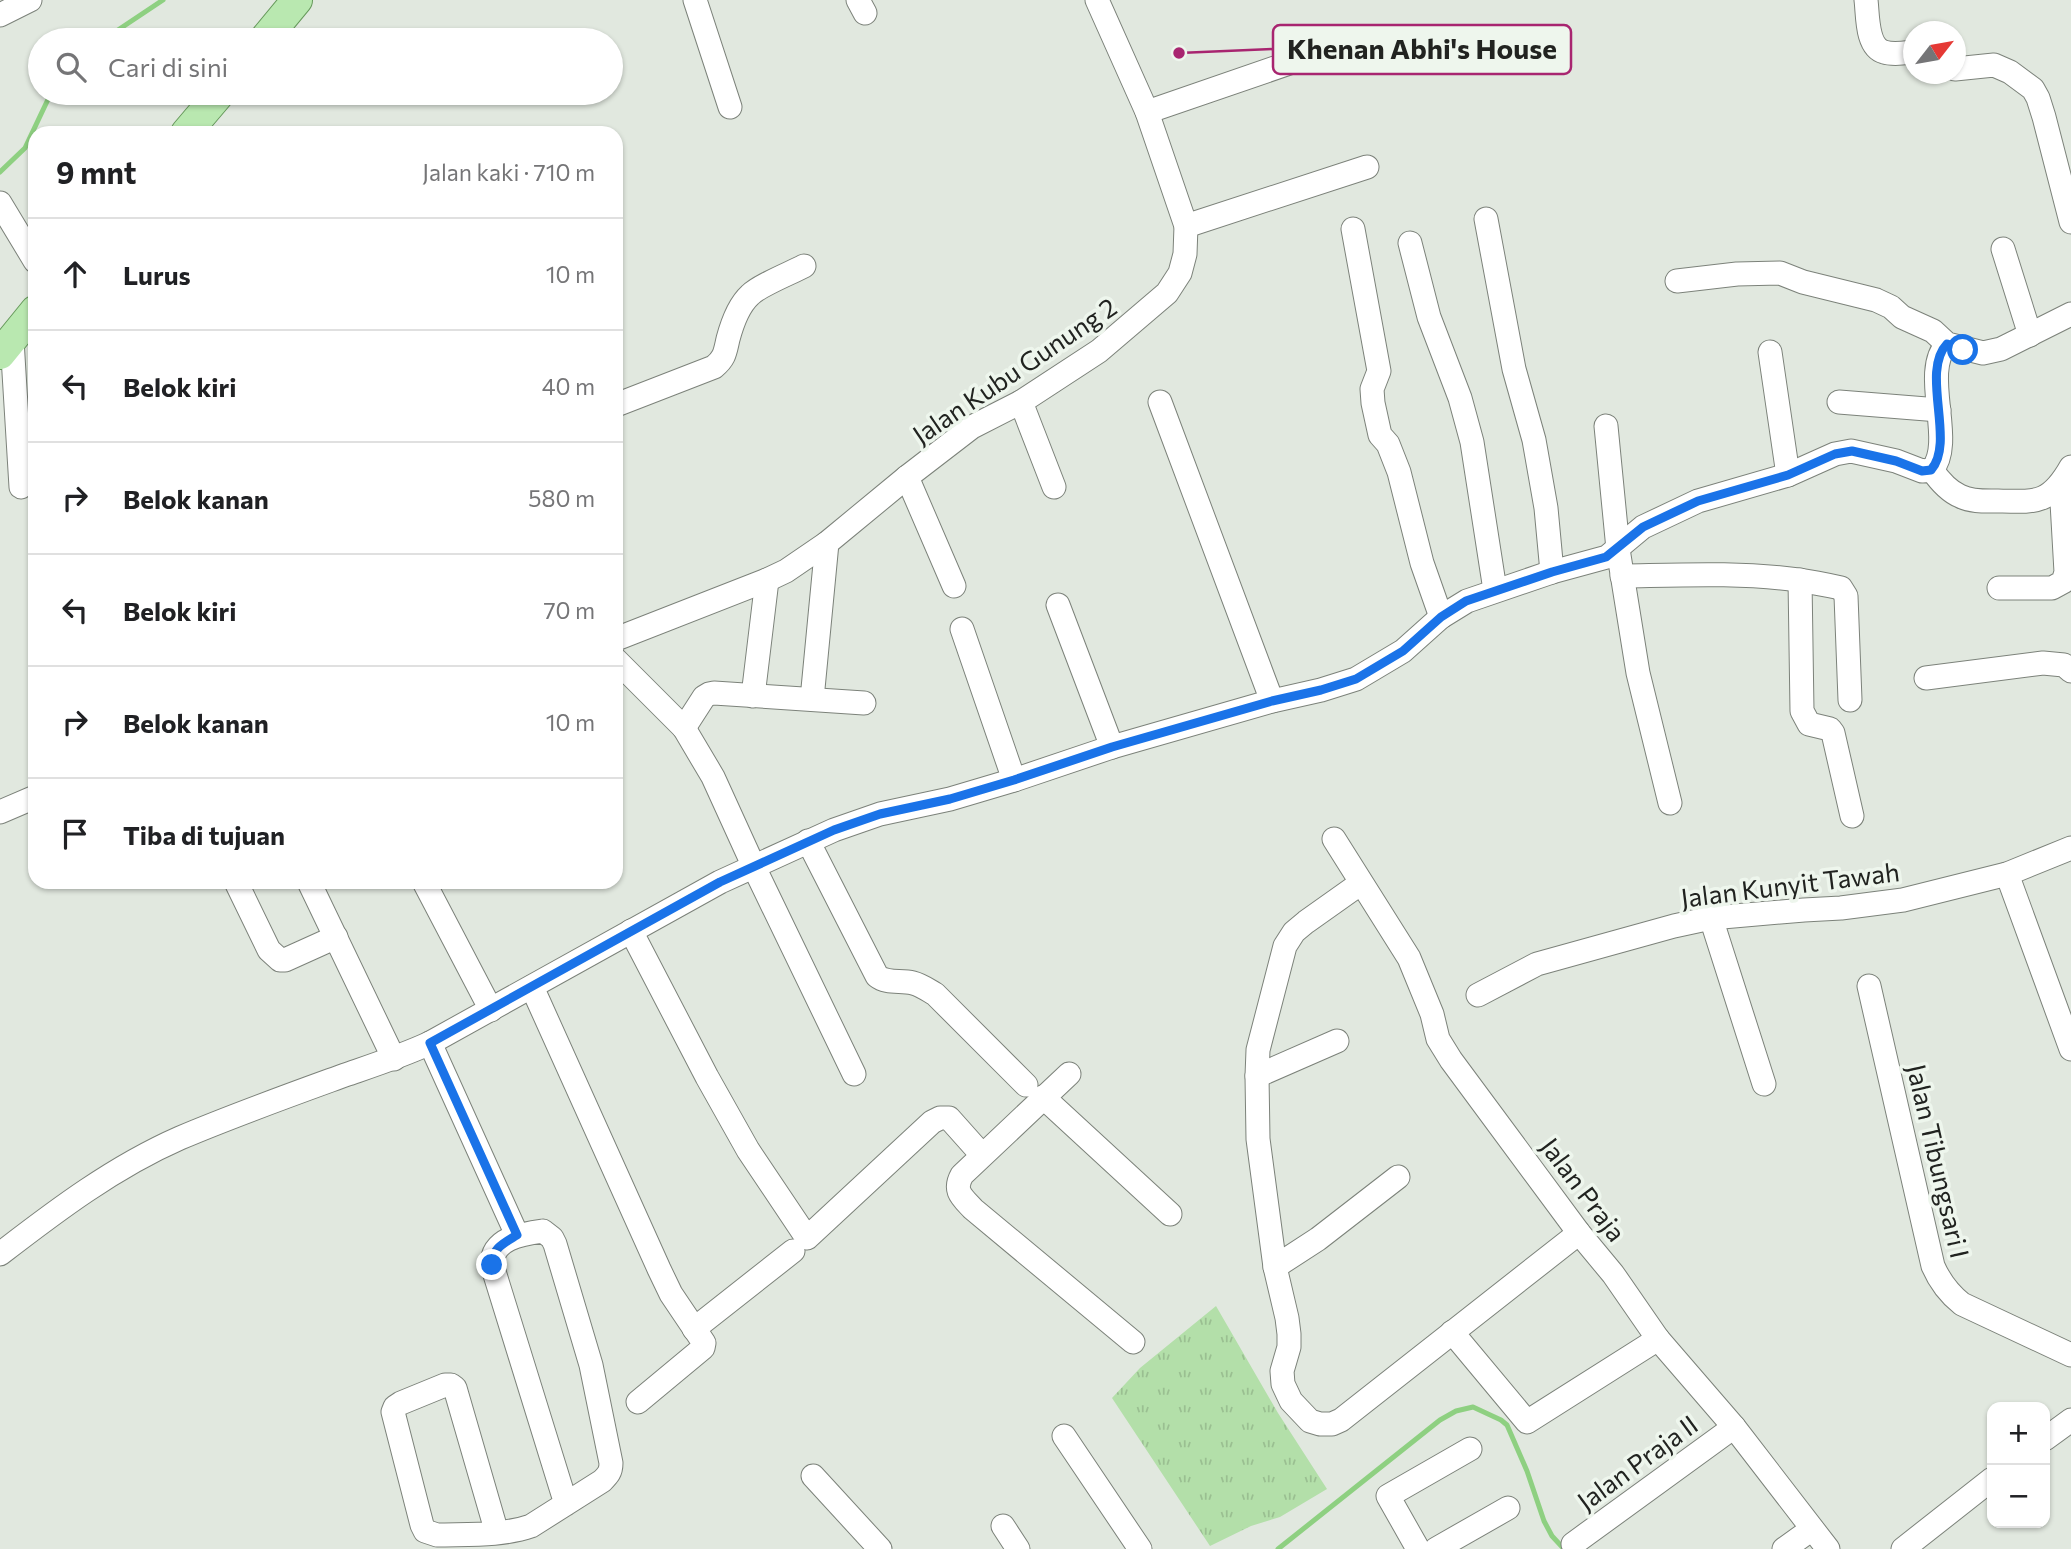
<!DOCTYPE html>
<html lang="id">
<head>
<meta charset="utf-8">
<style>
	:root { --surface:#fff; --page:#f2f2f2; --text:#202124; --muted:#757577; --line:#e0e0e0 }
	body { margin:0; font-family:Commissioner,sans-serif; background:var(--page); color:var(--text) }
	.controls { position:absolute; right:21px; bottom:21px; display:grid; overflow:hidden; border-radius:14px; box-shadow:0 2px 5px #0004 }
	.controls button { width:63px; height:63px; display:grid; place-items:center; padding:0; border:0; border-bottom:2px solid var(--line); background:var(--surface); color:var(--text); font:35px sans-serif }
	.compass { position:absolute; left:1903px; top:21px; width:63px; height:63px; border-radius:50%; background:var(--surface); box-shadow:0 2px 5px #0004; rotate:59deg }
	.stop { position:absolute; width:21px; height:21px; margin:-16px; border:5px solid #1a73e8; border-radius:50%; background:#fff }
	.stop.end { background:#1a73e8; border-color:#fff; box-shadow:0 2px 7px #0008 }
	.list { margin:0; padding:0; list-style:none }
	h2 { display:flex; justify-content:space-between; align-items:center; height:91px; margin:0; padding:0 28px; font-size:30px }
	h2 small { font-size:23px; font-weight:400; color:var(--muted) }
	.list li { display:grid; grid-template-columns:46px 1fr auto; gap:21px; align-items:center; box-sizing:border-box; height:112px; padding:0 28px; border-top:2px solid var(--line) }
	.list b { display:block; font-size:26px; white-space:nowrap }
	.list em { font-size:23px; font-style:normal; color:var(--muted) }
	.icon { flex:none; width:38px; height:38px; fill:none; stroke:currentColor; stroke-width:2; stroke-linecap:round; stroke-linejoin:round }
	.map { position:relative; flex:none; width:2071px; height:1549px; overflow:hidden }
	.search { position:absolute; background:var(--surface); box-shadow:0 2px 5px #0004; left:28px; top:28px; width:595px; height:77px; display:flex; align-items:center; gap:18px; box-sizing:border-box; padding:0 24px; border-radius:38px; color:var(--muted); font-size:26px }
	.panel { position:absolute; background:var(--surface); box-shadow:0 2px 5px #0004; left:28px; top:126px; width:595px; height:763px; border-radius:21px }
	.map>svg:first-child { display:block }
	.grass { fill:url(#grass-tufts) }
	.lines { fill:none; stroke-linecap:round; stroke-linejoin:round }
	.stream { stroke:#8ed081; stroke-width:5 }
	.minor-casing { stroke:#7c827a; stroke-width:25 }
	.major-casing { stroke:#66995b; stroke-width:32 }
	.minor { stroke:#fff; stroke-width:23 }
	.major { stroke:#b9e8b0; stroke-width:30 }
	.route { stroke:#1a73e8; stroke-width:9 }
	.labels { text-anchor:middle; dominant-baseline:central; stroke-width:7; stroke-linejoin:round; paint-order:stroke }
	.street-label { font-size:26px; fill:#212320; stroke:#eef6ed }
	.leader { fill:none; stroke:#a82570; stroke-width:2.5 }
	.callout-dot { fill:#a82570; stroke:#eef6ed; stroke-width:2.5 }
	.callout { fill:#eef6ed; stroke:#a82570; stroke-width:2.5 }
	.callout-label { font-size:28px; text-anchor:middle; font-weight:bold; fill:#212320 }
</style>
</head>
<body>
<div class="map">
<svg width="2071" height="1549" viewBox="0 0 2071 1549">
	<defs>
		<pattern id="grass-tufts" width="24" height="20" patternUnits="userSpaceOnUse" patternTransform="scale(1.75)"><rect width="24" height="20" fill="#b3dfa9"/><path d="M3 7l-1-3M5 7V3M7 7l1-3M15 17l-1-3M17 17v-4M19 17l1-3" fill="none" stroke="#9abf91"/></pattern>
	</defs>
	<rect width="100%" height="100%" fill="#e1e8df"/>
	<path class="grass" d="M 1216,1306 L 1278,1413 L 1327,1489 L 1280,1517 L 1251,1526 L 1210,1546 L 1112,1398 L 1140,1368 Z"/>
	<g class="lines">
		<g class="stream">
			<path d="M 103,40 L 163,0"/>
			<path d="M 0,172 L 25,148 L 51,93"/>
			<path d="M 1278,1549 L 1440,1420 L 1456,1411 L 1473,1407 L 1501,1420 L 1507,1425 L 1527,1471 L 1544,1521 L 1552,1536 L 1564,1549"/>
		</g>
		<g class="minor-casing">
			<g id="minor">
				<path d="M 695,0 L 730,107"/>
				<path d="M 858,0 L 865,13"/>
				<path d="M 1866,0 C 1868,15 1866,47 1884,52 C 1893,55 1904,53 1913,52"/>
				<path d="M 0,15 L 30,0"/>
				<path d="M 1955,69 L 1994,65 L 2010,72 L 2033,89 L 2038,98 L 2044,117 L 2071,222"/>
				<path d="M 1147,112 L 1333,48"/>
				<path d="M 0,203 L 35,261"/>
				<path d="M 1486,219 L 1514,369 L 1534,440 L 1546,508 L 1552,572"/>
				<path d="M 1186,226 L 1367,167"/>
				<path d="M 1353,229 L 1379,371 L 1372,389 L 1373,403 L 1380,435 L 1388,444 L 1399,472 L 1422,563 L 1441,617"/>
				<path d="M 1410,243 L 1429,317 L 1460,398 L 1472,442 L 1495,590"/>
				<path d="M 2003,249 L 2030,335"/>
				<path d="M 1677,281 L 1737,274 L 1780,273 L 1803,282 L 1876,300 L 1891,307 L 1902,317 L 1933,331 L 1947,344 L 1983,353 L 2001,349 L 2071,314"/>
				<path d="M 12,340 L 21,487"/>
				<path d="M 1770,352 L 1788,475"/>
				<path d="M 1021,402 L 1054,487"/>
				<path d="M 1160,402 L 1272,701"/>
				<path d="M 1839,402 L 1939,410"/>
				<path d="M 616,405 L 714,367 C 725,358 725,352 728,339 C 732,324 739,305 750,295 C 760,285 791,273 804,266"/>
				<path d="M 1606,426 L 1618,549 L 1638,673 L 1670,803"/>
				<path d="M 1932,470 C 1956,441 1920,373 1947,344"/>
				<path d="M 907,477 L 954,586"/>
				<path d="M 1622,576 C 1681,575 1740,572 1798,580 C 1812,582 1827,585 1841,588 L 1846,596 L 1850,700"/>
				<path d="M 1800,580 L 1802,711 L 1809,724 L 1830,729 L 1833,733 L 1852,816"/>
				<path d="M 1999,588 L 2052,588 L 2063,582 L 2066,572 L 2061,485"/>
				<path d="M 1058,605 L 1112,747"/>
				<path d="M 962,629 L 1014,780"/>
				<path d="M 616,639 L 767,580 L 786,571 L 827,543 L 907,477 L 972,427 L 1021,402 L 1099,351 L 1167,293 L 1180,273 L 1185,254 L 1186,226 L 1147,112 L 1097,0"/>
				<path d="M 616,660 L 684,728 L 713,777 L 754,867 L 854,1074"/>
				<path d="M 1926,678 L 2043,663 L 2064,665 L 2071,671"/>
				<path d="M 753,696 L 767,580"/>
				<path d="M 812,699 L 827,543"/>
				<path d="M 684,728 L 704,697 L 709,694 L 714,693 L 864,703"/>
				<path d="M 0,812 L 35,797"/>
				<path d="M 1334,839 L 1409,958 L 1432,1014 L 1438,1039 L 1451,1060 L 1579,1233 L 1613,1274 L 1658,1339 L 1734,1427 L 1828,1549"/>
				<path d="M 808,841 L 877,976 C 887,984 900,980 913,983 C 921,985 928,990 935,994 L 1026,1085"/>
				<path d="M 2007,874 L 2071,1049"/>
				<path d="M 236,882 L 269,950 L 280,960 L 285,960 L 336,937"/>
				<path d="M 309,882 L 394,1059"/>
				<path d="M 424,882 L 491,1010"/>
				<path d="M 1361,883 L 1306,922 L 1294,932 L 1285,946 L 1258,1050 L 1257,1076 L 1258,1139 L 1275,1267 L 1287,1318 L 1289,1334 L 1289,1347 L 1282,1371 L 1283,1384 L 1291,1401 L 1310,1421 L 1320,1424 L 1332,1424 L 1341,1420 L 1579,1233"/>
				<path d="M 1711,918 L 1764,1084"/>
				<path d="M 631,931 L 707,1077 L 748,1150 L 807,1238 L 932,1122 L 940,1118 L 949,1118 L 982,1155"/>
				<path d="M 1869,986 L 1933,1266 C 1940,1282 1948,1293 1962,1304 L 2071,1355"/>
				<path d="M 532,987 L 659,1269 L 671,1294 L 704,1343 L 703,1348 L 638,1402"/>
				<path d="M 1478,995 L 1537,964 L 1674,926 L 1711,918 L 1804,910 L 1841,908 L 1903,900 L 2007,874 L 2071,848"/>
				<path d="M 430,1043 L 517,1235"/>
				<path d="M 1069,1074 L 962,1175 C 953,1191 962,1197 973,1209 L 1133,1342"/>
				<path d="M 1257,1076 L 1337,1041"/>
				<path d="M 1043,1097 L 1170,1214"/>
				<path d="M 0,1254 C 57,1210 114,1167 180,1138 C 234,1115 290,1095 345,1075 C 374,1065 402,1056 430,1043 L 720,882 L 834,830 L 880,814 L 950,799 L 1014,780 L 1112,747 L 1272,701 L 1321,690 L 1356,679 L 1403,651 L 1441,617 L 1467,601 L 1552,572 L 1607,557 L 1643,527 L 1698,501 L 1788,475 L 1835,454 L 1851,451 L 1896,461 L 1922,471 L 1932,470 C 1939,480 1948,491 1960,496 C 1971,502 1986,501 1998,501 C 2037,502 2050,504 2071,467"/>
				<path d="M 1275,1267 L 1318,1239 L 1398,1177"/>
				<path d="M 694,1329 L 793,1251"/>
				<path d="M 1452,1332 L 1527,1422 L 1658,1339"/>
				<path d="M 1064,1436 L 1140,1549"/>
				<path d="M 2045,1439 L 2071,1420"/>
				<path d="M 813,1476 L 880,1549"/>
				<path d="M 1003,1526 L 1018,1549"/>
				<path d="M 497,1533 L 455,1388 L 451,1385 L 445,1385 L 401,1403 L 395,1407 L 393,1412 L 422,1525 L 425,1531 L 437,1535 C 468,1534 502,1536 531,1526 L 602,1481 C 608,1475 611,1472 611,1463 L 591,1365 L 555,1244 L 552,1238 L 543,1231 C 522,1234 492,1238 492,1265 L 566,1504"/>
				<path d="M 1573,1544 L 1734,1427"/>
				<path d="M 1418,1549 L 1388,1496 L 1470,1449"/>
				<path d="M 1436,1549 L 1508,1508"/>
				<path d="M 1784,1549 L 1812,1529"/>
				<path d="M 1903,1549 L 1992,1479"/>
			</g>
		</g>
		<g class="major-casing">
			<g id="major">
				<path d="M 264,40 L 297,0"/>
				<path d="M 186,133 L 220,93"/>
				<path d="M 0,354 L 35,311"/>
			</g>
		</g>
		<use href="#minor" class="minor"/>
		<use href="#major" class="major"/>
	</g>
	<g class="lines">
		<path class="route" d="M 492,1265 C 492,1248 504,1243 517,1235 L 430,1043 L 720,882 L 834,830 L 880,814 L 950,799 L 1014,780 L 1112,747 L 1272,701 L 1321,690 L 1356,679 L 1403,651 L 1441,617 L 1466,601 L 1552,572 L 1606,557 L 1643,527 L 1698,501 L 1788,475 L 1835,454 L 1852,451 L 1896,461 L 1922,471 L 1931,470 C 1956,442 1920,372 1947,344 L 1963,350"/>
	</g>
	<g class="labels">
		<g class="street-label">
			<text transform="translate(1014 370) rotate(-34)">Jalan Kubu Gunung 2</text>
			<text transform="translate(1790 884) rotate(-7)">Jalan Kunyit Tawah</text>
			<text transform="translate(1939 1161) rotate(77)">Jalan Tibungsari I</text>
			<text transform="translate(1584 1189) rotate(53)">Jalan Praja</text>
			<text transform="translate(1637 1462) rotate(-36)">Jalan Praja II</text>
		</g>
	</g>
	<path class="leader" d="M1179 53L1273 49"/>
	<circle class="callout-dot" cx="1179" cy="53" r="7"/>
	<rect class="callout" x="1273" y="25" width="298" height="49" rx="7"/>
	<g class="callout-label">
		<text x="1422" y="59">Khenan Abhi's House</text>
	</g>
</svg>
<div class="controls">
<button>+</button>
<button>−</button>
</div>
<svg class="compass" viewBox="-18 -18 36 36"><path d="M0-13l5 13h-10z" fill="#e53935"/><path d="M0 13l5-13h-10z" fill="#757577"/></svg>
<div class="stop" style="left:1963px;top:350px"></div>
<div class="stop end" style="left:492px;top:1265px"></div>
<div class="search"><svg class="icon" aria-label="search" viewBox="0 0 24 24"><circle cx="10" cy="10" r="6"/><path d="M15 15l6 6"/></svg>Cari di sini</div>
<section class="panel">
<h2>9 mnt<small>Jalan kaki · 710 m</small></h2>
<ul class="list">
<li><svg class="icon" aria-label="ahead" viewBox="0 0 24 24"><path d="M12 20V5M6 11l6-6 6 6"/></svg><div><b>Lurus</b></div><em>10 m</em></li>
<li><svg class="icon" aria-label="left" viewBox="0 0 24 24"><path d="M17 20v-9H6M10 6l-5 5 5 5"/></svg><div><b>Belok kiri</b></div><em>40 m</em></li>
<li><svg class="icon" aria-label="right" viewBox="0 0 24 24"><path d="M7 20v-9h11M14 6l5 5-5 5"/></svg><div><b>Belok kanan</b></div><em>580 m</em></li>
<li><svg class="icon" aria-label="left" viewBox="0 0 24 24"><path d="M17 20v-9H6M10 6l-5 5 5 5"/></svg><div><b>Belok kiri</b></div><em>70 m</em></li>
<li><svg class="icon" aria-label="right" viewBox="0 0 24 24"><path d="M7 20v-9h11M14 6l5 5-5 5"/></svg><div><b>Belok kanan</b></div><em>10 m</em></li>
<li><svg class="icon" aria-label="arrive" viewBox="0 0 24 24"><path d="M6 21V4h12l-3 4 3 4H6"/></svg><div><b>Tiba di tujuan</b></div></li>
</ul>
</section>
</div>
</body>
</html>
